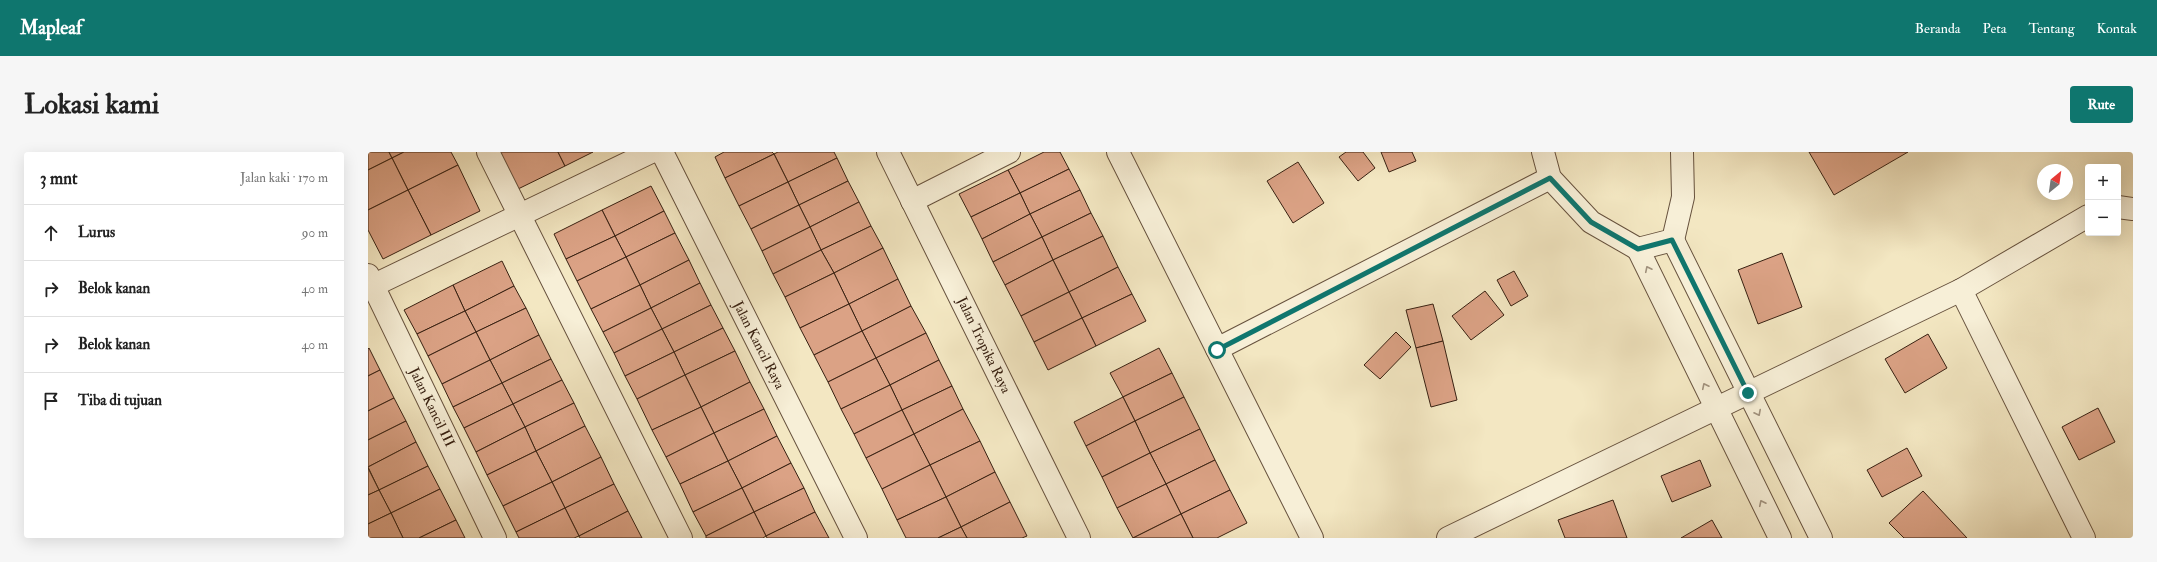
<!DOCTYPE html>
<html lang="id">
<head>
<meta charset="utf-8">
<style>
	:root { --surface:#fff; --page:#f6f6f6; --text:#222; --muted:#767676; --line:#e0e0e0; --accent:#0f766e }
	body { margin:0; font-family:"IM FELL Double Pica",serif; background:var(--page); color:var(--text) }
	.controls { position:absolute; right:12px; top:12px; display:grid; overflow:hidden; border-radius:4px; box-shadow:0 4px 16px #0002 }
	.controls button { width:36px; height:36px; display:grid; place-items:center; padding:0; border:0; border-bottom:1px solid var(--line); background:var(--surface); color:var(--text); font:20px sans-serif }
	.compass { position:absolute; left:1669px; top:12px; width:36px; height:36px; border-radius:50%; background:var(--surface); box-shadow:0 4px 16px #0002; rotate:29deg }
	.stop { position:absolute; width:12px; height:12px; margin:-9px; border:3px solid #0f766e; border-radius:50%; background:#fff }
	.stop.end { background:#0f766e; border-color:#fff; box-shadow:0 1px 4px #0008 }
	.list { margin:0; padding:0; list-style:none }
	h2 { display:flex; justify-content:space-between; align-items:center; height:52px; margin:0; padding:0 16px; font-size:17px }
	h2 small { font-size:13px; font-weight:400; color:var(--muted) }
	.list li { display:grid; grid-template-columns:26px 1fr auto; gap:12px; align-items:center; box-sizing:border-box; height:56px; padding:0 16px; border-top:1px solid var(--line) }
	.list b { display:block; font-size:15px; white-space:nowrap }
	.list em { font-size:13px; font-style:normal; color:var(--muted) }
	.icon { flex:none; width:22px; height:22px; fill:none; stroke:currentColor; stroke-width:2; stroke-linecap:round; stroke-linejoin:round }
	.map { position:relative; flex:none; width:1765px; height:386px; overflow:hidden; border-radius:4px }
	header { display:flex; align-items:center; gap:24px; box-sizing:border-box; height:56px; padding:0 20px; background:var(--accent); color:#fff }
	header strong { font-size:19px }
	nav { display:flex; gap:22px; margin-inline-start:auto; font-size:14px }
	.intro { display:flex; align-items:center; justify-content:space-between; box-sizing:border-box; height:96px; padding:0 24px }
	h1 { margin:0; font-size:28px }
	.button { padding:10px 18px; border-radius:4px; background:var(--accent); color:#fff; font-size:14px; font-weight:700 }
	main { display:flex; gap:24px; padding:0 24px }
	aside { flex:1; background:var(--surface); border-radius:4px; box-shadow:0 4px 16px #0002 }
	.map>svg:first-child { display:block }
	.building { fill:#dba285; stroke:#382112 }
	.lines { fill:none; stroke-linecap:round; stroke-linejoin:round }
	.street-casing { stroke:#67523e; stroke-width:24 }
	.street { stroke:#f7efd7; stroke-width:22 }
	.oneway { stroke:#a1927e }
	.route { stroke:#0f766e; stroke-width:5 }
	.labels { text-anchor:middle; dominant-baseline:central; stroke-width:3; stroke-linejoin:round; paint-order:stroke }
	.street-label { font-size:14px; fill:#382112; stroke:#f7efd7 }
</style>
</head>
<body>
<header>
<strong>Mapleaf</strong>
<nav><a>Beranda</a><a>Peta</a><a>Tentang</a><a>Kontak</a></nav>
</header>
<div class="intro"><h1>Lokasi kami</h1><a class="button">Rute</a></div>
<main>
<aside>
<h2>3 mnt<small>Jalan kaki · 170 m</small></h2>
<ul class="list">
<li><svg class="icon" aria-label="ahead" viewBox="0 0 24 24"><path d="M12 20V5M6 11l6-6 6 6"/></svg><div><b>Lurus</b></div><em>90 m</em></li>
<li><svg class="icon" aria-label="right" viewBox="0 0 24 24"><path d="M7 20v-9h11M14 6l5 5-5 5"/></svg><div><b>Belok kanan</b></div><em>40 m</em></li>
<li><svg class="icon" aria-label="right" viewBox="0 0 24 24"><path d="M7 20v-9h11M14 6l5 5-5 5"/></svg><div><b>Belok kanan</b></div><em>40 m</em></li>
<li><svg class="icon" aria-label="arrive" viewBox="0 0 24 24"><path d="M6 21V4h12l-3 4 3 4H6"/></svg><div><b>Tiba di tujuan</b></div></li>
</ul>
</aside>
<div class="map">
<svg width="1765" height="386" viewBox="0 0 1765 386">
	<rect width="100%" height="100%" fill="#f3e7c2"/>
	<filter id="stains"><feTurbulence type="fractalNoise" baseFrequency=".005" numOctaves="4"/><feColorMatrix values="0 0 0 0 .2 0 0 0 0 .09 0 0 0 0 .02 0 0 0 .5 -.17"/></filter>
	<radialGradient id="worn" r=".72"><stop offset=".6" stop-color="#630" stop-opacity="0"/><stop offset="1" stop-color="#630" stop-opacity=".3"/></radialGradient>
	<g class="building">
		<path d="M 0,0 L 21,0 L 24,6 L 0,18 Z"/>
		<path d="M 21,0 L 36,0 L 24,6 Z"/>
		<path d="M 36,0 L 83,0 L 90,13 L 40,38 L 24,6 Z"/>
		<path d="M 129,0 L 190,0 L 197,14 L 148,38 Z"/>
		<path d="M 190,0 L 225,0 L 197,14 Z"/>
		<path d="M 356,0 L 404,0 L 406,2 L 357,26 L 347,5 Z"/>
		<path d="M 410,0 L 466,0 L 469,6 L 420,30 L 406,2 Z"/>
		<path d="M 676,0 L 692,0 L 701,17 L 652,41 L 640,18 Z"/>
		<path d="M 978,0 L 995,0 L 1007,16 L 990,29 L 971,5 Z"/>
		<path d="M 1013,0 L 1044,0 L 1048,9 L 1021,20 Z"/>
		<path d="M 1441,0 L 1540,0 L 1466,43 Z"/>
		<path d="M 406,2 L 420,30 L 371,54 L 357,26 Z"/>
		<path d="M 24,6 L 40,38 L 0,58 L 0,18 Z"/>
		<path d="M 469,6 L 480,29 L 431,53 L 420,30 Z"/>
		<path d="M 930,10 L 956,51 L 925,71 L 899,29 Z"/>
		<path d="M 90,13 L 112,59 L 63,83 L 40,38 Z"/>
		<path d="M 701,17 L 712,38 L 662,62 L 652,41 Z"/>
		<path d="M 640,18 L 652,41 L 603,65 L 591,42 Z"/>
		<path d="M 480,29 L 491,50 L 442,75 L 431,53 Z"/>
		<path d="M 420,30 L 431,53 L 383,77 L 371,54 Z"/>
		<path d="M 283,34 L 296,59 L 247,84 L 234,58 Z"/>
		<path d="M 40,38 L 63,83 L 15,107 L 0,78 L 0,58 Z"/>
		<path d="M 712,38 L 723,61 L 674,85 L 662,62 Z"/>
		<path d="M 652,41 L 662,62 L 614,87 L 603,65 Z"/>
		<path d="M 491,50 L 503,74 L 453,98 L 442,75 Z"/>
		<path d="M 431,53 L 442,75 L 394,99 L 383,77 Z"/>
		<path d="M 234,58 L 247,84 L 198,107 L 186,82 Z"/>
		<path d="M 296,59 L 307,81 L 258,105 L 247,84 Z"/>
		<path d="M 723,61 L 735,84 L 685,108 L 674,85 Z"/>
		<path d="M 662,62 L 674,85 L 625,110 L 614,87 Z"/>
		<path d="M 503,74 L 515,96 L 466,121 L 453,98 Z"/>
		<path d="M 442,75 L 453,98 L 405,122 L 394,99 Z"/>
		<path d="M 307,81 L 321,108 L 272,133 L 258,105 Z"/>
		<path d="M 247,84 L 258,105 L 209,129 L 198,107 Z"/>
		<path d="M 735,84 L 750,115 L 701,140 L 685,108 Z"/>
		<path d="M 674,85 L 685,108 L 637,133 L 625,110 Z"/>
		<path d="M 515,96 L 530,127 L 481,152 L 466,121 Z"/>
		<path d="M 453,98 L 466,121 L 417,145 L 405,122 Z"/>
		<path d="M 1414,101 L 1434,155 L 1390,172 L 1370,118 Z"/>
		<path d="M 258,105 L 272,133 L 223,157 L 209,129 Z"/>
		<path d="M 321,108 L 332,131 L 283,156 L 272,133 Z"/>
		<path d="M 685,108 L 701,140 L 653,164 L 637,133 Z"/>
		<path d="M 134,109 L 146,134 L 97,159 L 85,133 Z"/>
		<path d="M 750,115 L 764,142 L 714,166 L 701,140 Z"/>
		<path d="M 1146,119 L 1160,144 L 1143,154 L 1129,128 Z"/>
		<path d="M 466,121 L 481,152 L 432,176 L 417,145 Z"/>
		<path d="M 530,127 L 543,154 L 494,179 L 481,152 Z"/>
		<path d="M 332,131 L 343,153 L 294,177 L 283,156 Z"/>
		<path d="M 85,133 L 97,159 L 49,182 L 36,158 Z"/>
		<path d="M 272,133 L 283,156 L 235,180 L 223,157 Z"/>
		<path d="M 146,134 L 158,156 L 108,180 L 97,159 Z"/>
		<path d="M 1117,139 L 1136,163 L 1103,188 L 1084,164 Z"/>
		<path d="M 701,140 L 714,166 L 666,190 L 653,164 Z"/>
		<path d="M 764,142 L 778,169 L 728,194 L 714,166 Z"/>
		<path d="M 481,152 L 494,179 L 446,203 L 432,176 Z"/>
		<path d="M 1065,152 L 1075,189 L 1048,196 L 1038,158 Z"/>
		<path d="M 343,153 L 355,176 L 306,200 L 294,177 Z"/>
		<path d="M 543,154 L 558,181 L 508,206 L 494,179 Z"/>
		<path d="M 158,156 L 171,183 L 122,208 L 108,180 Z"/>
		<path d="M 283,156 L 294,177 L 246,201 L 235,180 Z"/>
		<path d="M 97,159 L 108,180 L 60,204 L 49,182 Z"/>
		<path d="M 714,166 L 728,194 L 680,218 L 666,190 Z"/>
		<path d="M 355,176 L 367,199 L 317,223 L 306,200 Z"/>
		<path d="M 294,177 L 306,200 L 257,224 L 246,201 Z"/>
		<path d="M 494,179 L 508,206 L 460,230 L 446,203 Z"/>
		<path d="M 108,180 L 122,208 L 74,232 L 60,204 Z"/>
		<path d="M 1028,180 L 1043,195 L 1012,227 L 996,213 Z"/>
		<path d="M 558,181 L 571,208 L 522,233 L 508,206 Z"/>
		<path d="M 1560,182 L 1579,216 L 1537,241 L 1517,207 Z"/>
		<path d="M 171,183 L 183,207 L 134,231 L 122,208 Z"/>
		<path d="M 1075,189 L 1089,248 L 1063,255 L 1048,196 Z"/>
		<path d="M 1,196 L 12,218 L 0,224 L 0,197 Z"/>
		<path d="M 791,196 L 804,221 L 755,245 L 742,221 Z"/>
		<path d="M 367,199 L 382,230 L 333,255 L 317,223 Z"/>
		<path d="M 306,200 L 317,223 L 269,247 L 257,224 Z"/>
		<path d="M 508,206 L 522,233 L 473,257 L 460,230 Z"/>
		<path d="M 183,207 L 194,228 L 145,252 L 134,231 Z"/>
		<path d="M 122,208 L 134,231 L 85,255 L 74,232 Z"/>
		<path d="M 571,208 L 584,234 L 534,258 L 522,233 Z"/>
		<path d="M 12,218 L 26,246 L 0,259 L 0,224 Z"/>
		<path d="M 804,221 L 816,245 L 767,269 L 755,245 Z"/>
		<path d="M 317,223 L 333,255 L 284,278 L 269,247 Z"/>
		<path d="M 194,228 L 206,251 L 157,275 L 145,252 Z"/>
		<path d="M 382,230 L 396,257 L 346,281 L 333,255 Z"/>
		<path d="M 134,231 L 145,252 L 96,276 L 85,255 Z"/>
		<path d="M 522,233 L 534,258 L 486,282 L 473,257 Z"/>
		<path d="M 584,234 L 595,257 L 546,282 L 534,258 Z"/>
		<path d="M 755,245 L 767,269 L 718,294 L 706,270 Z"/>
		<path d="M 816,245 L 832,277 L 782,301 L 767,269 Z"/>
		<path d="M 26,246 L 38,269 L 0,288 L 0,259 Z"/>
		<path d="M 206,251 L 217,274 L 168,299 L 157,275 Z"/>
		<path d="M 145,252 L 157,275 L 108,300 L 96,276 Z"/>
		<path d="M 333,255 L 346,281 L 298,305 L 284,278 Z"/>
		<path d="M 1730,256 L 1747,290 L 1711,308 L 1694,275 Z"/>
		<path d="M 396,257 L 409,284 L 360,309 L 346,281 Z"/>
		<path d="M 595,257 L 612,289 L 562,313 L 546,282 Z"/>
		<path d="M 534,258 L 546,282 L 498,306 L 486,282 Z"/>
		<path d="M 38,269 L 48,290 L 0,315 L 0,288 Z"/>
		<path d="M 767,269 L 782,301 L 734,325 L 718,294 Z"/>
		<path d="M 217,274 L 233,305 L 184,330 L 168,299 Z"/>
		<path d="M 157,275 L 168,299 L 119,323 L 108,300 Z"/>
		<path d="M 832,277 L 847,308 L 798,332 L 782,301 Z"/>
		<path d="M 346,281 L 360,309 L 312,332 L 298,305 Z"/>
		<path d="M 546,282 L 562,313 L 514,337 L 498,306 Z"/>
		<path d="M 409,284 L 423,311 L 374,336 L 360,309 Z"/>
		<path d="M 612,289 L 627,320 L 578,345 L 562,313 Z"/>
		<path d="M 48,290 L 60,314 L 11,338 L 0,315 Z"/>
		<path d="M 1539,296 L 1554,324 L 1514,345 L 1499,318 Z"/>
		<path d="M 168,299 L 184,330 L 135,354 L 119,323 Z"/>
		<path d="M 782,301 L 798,332 L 749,356 L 734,325 Z"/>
		<path d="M 233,305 L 246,332 L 197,356 L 184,330 Z"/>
		<path d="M 847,308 L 862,338 L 813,362 L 798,332 Z"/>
		<path d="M 1332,308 L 1343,334 L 1304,350 L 1293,324 Z"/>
		<path d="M 360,309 L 374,336 L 325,360 L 312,332 Z"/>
		<path d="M 423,311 L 436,336 L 386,360 L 374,336 Z"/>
		<path d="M 562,313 L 578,345 L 529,368 L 514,337 Z"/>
		<path d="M 60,314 L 72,337 L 23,361 L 11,338 Z"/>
		<path d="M 0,316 L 11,338 L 0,343 Z"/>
		<path d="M 627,320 L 642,350 L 593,375 L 578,345 Z"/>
		<path d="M 184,330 L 197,356 L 148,380 L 135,354 Z"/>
		<path d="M 246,332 L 260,359 L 211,384 L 197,356 Z"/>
		<path d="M 798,332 L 813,362 L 765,386 L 749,356 Z"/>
		<path d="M 374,336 L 386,360 L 338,384 L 325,360 Z"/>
		<path d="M 436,336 L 447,360 L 398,384 L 386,360 Z"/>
		<path d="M 72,337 L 88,368 L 51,386 L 35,386 L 23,361 Z"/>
		<path d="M 11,338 L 23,361 L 0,372 L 0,343 Z"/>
		<path d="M 862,338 L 879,371 L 849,386 L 825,386 L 813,362 Z"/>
		<path d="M 1555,339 L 1599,386 L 1536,386 L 1521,371 Z"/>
		<path d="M 578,345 L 593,375 L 570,386 L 538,386 L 529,368 Z"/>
		<path d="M 1245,348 L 1259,386 L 1197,386 L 1190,368 Z"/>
		<path d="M 642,350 L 659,384 L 654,386 L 599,386 L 593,375 Z"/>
		<path d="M 197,356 L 211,384 L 206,386 L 151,386 L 148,380 Z"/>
		<path d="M 260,359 L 274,386 L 212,386 L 211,384 Z"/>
		<path d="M 386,360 L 398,384 L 395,386 L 338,386 L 338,384 Z"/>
		<path d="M 447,360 L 461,386 L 399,386 L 398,384 Z"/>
		<path d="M 23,361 L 35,386 L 0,386 L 0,372 Z"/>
		<path d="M 813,362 L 825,386 L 765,386 Z"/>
		<path d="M 88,368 L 97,386 L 51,386 Z"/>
		<path d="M 1344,368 L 1354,386 L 1313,386 Z"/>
		<path d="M 593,375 L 599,386 L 570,386 Z"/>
	</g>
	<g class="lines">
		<g class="street-casing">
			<g id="street">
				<path d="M 120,0 L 313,386"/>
				<path d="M 294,0 L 488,386"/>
				<path d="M 520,0 L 711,386"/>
				<path d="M 750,0 L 944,386"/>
				<path d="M 1175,0 L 1182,26 L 1223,70 L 1270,97 L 1305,88 L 1315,45 L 1314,0"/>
				<path d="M 544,49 L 641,0"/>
				<path d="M 1750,55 L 1765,57"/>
				<path d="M 1305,88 L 1453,386"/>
				<path d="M 1270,97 L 1412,386"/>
				<path d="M 0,123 L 127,386"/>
				<path d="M 0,136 L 283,0"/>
				<path d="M 1593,138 L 1716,386"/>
				<path d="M 849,197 L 1182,26"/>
				<path d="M 1080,386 L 1593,138 L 1720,64"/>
			</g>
		</g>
		<use href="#street" class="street"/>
	</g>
	<defs><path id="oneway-chevron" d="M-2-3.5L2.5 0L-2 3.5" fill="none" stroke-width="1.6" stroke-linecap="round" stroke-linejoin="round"/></defs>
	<g class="oneway">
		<use href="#oneway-chevron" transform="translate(1280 117) rotate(-116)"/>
		<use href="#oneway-chevron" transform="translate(1337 234) rotate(-116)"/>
		<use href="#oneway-chevron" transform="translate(1390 261) rotate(63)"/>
		<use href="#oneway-chevron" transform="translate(1394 351) rotate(-116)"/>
	</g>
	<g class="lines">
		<path class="route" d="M 849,198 L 1182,26 L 1223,70 L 1270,97 L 1304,88 L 1380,241"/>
	</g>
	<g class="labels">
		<g class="street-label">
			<text transform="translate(391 193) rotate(63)">Jalan Kancil Raya</text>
			<text transform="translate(616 193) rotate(64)">Jalan Tropika Raya</text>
			<text transform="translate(64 255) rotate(64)">Jalan Kancil III</text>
		</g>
	</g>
	<rect width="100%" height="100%" filter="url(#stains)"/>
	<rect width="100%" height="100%" fill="url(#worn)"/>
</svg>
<div class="controls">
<button>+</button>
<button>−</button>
</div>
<svg class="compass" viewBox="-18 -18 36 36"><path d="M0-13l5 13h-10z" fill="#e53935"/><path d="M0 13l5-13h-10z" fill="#767676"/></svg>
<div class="stop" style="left:849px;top:198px"></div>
<div class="stop end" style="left:1380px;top:241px"></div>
</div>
</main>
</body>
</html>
